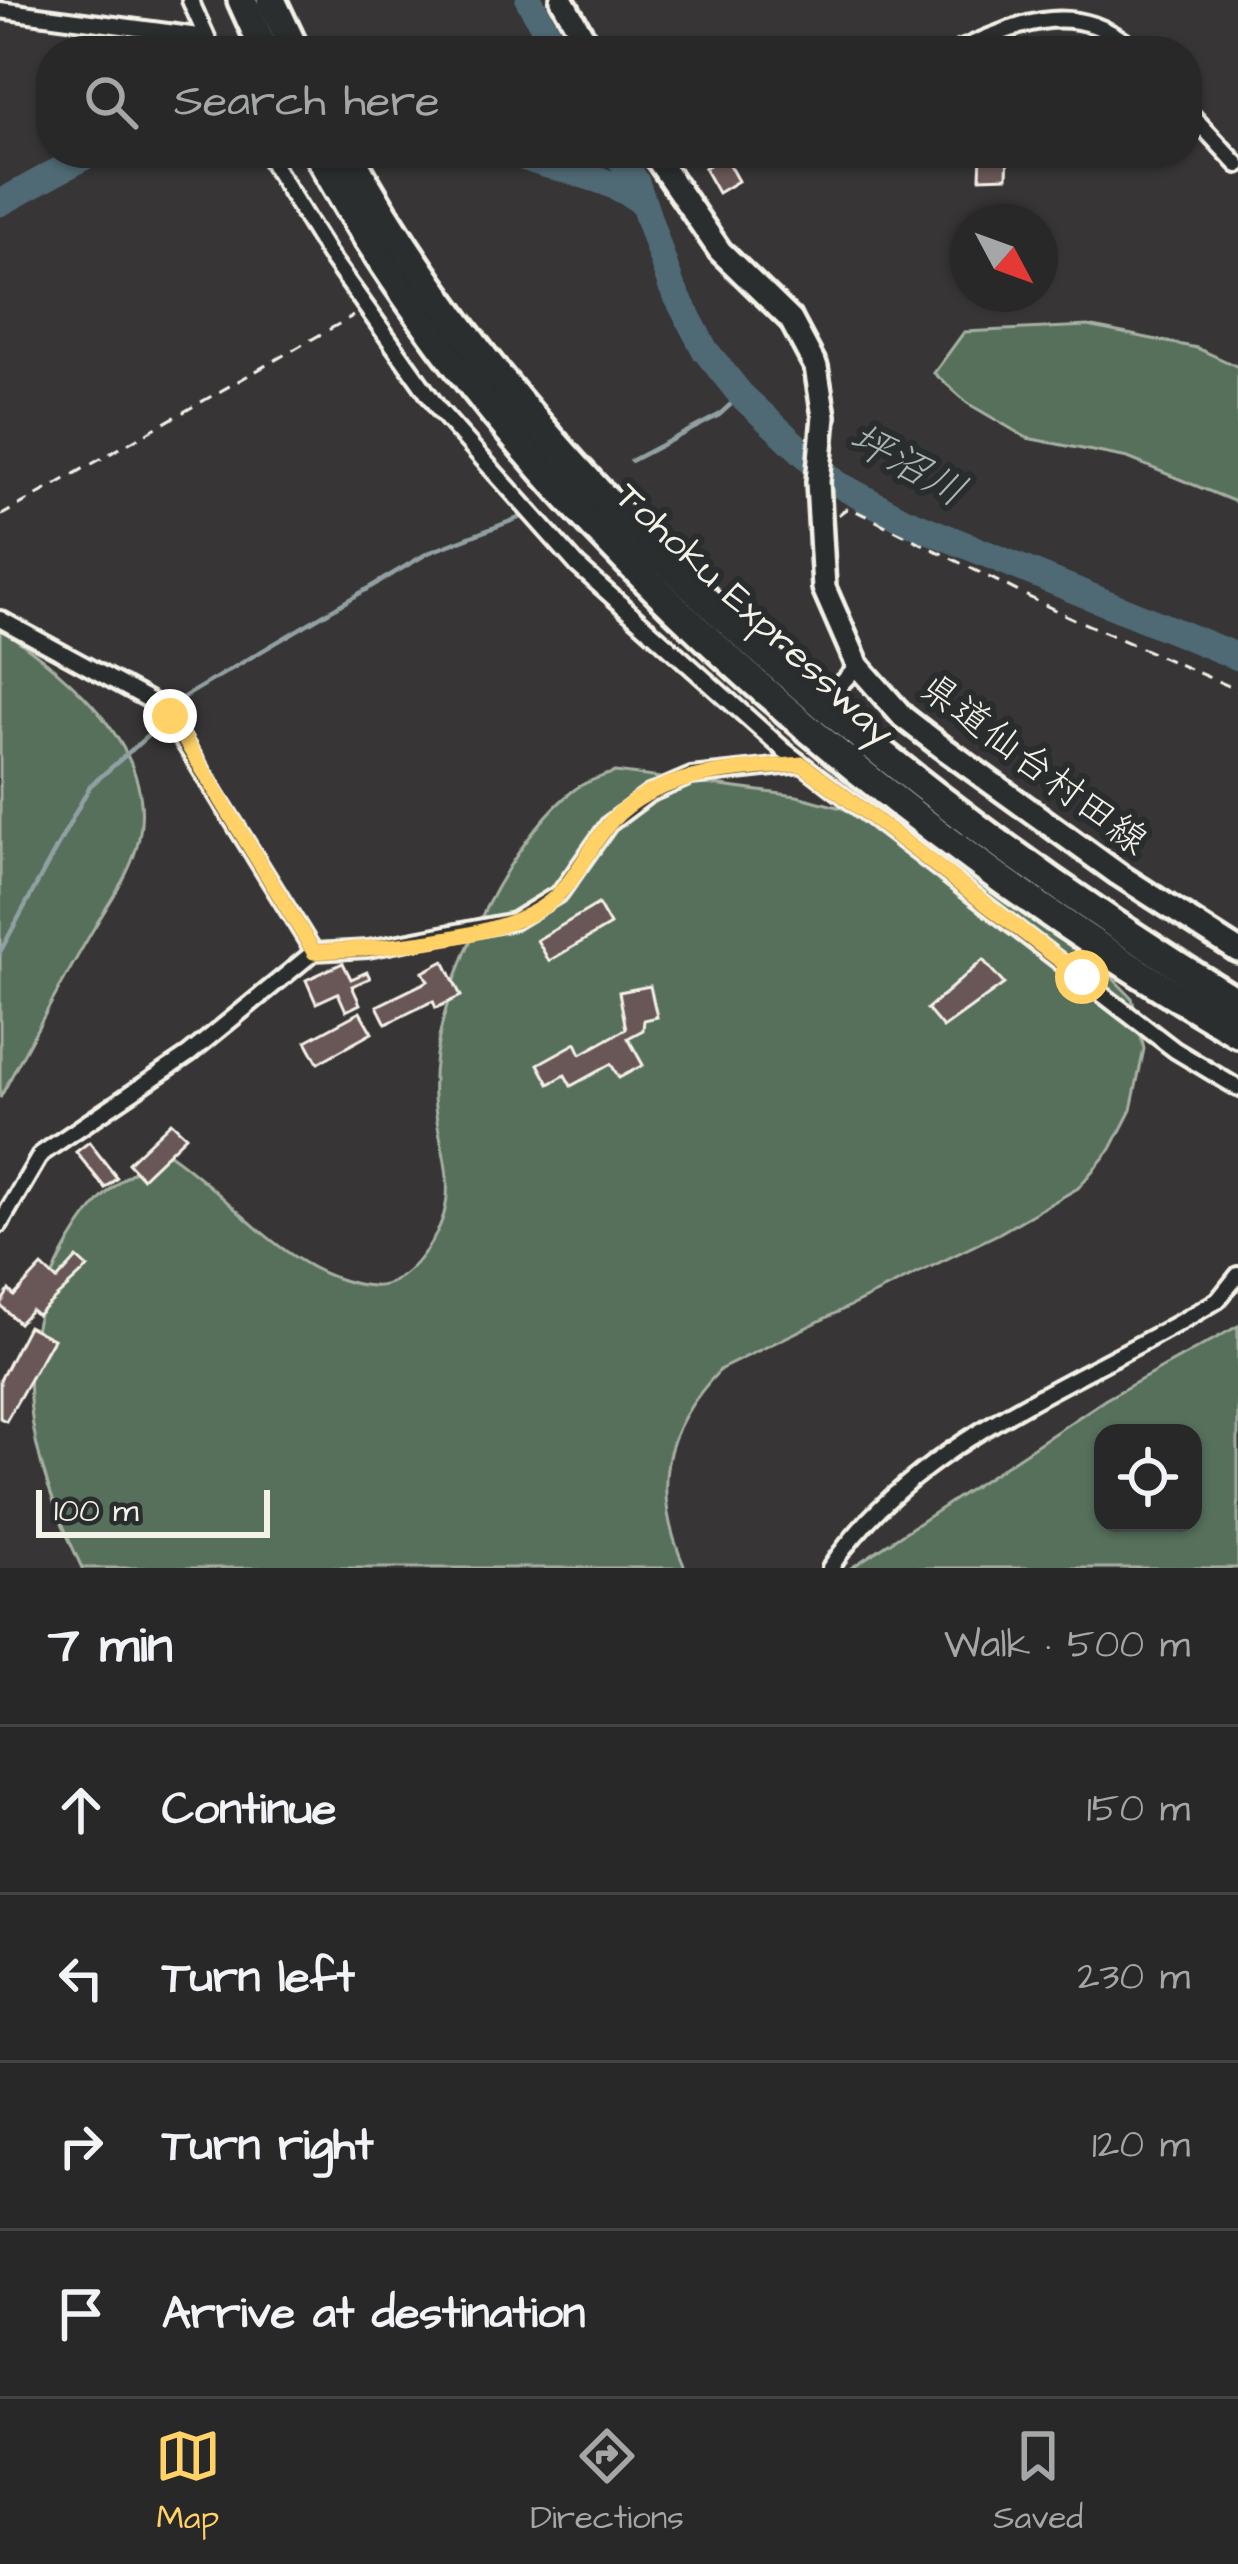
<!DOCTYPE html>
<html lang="en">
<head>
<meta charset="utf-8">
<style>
	:root { --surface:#292828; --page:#313030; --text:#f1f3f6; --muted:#a5a6a8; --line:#454445; --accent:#ffd166 }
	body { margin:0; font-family:"Architects Daughter","Klee One",sans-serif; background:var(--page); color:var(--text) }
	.controls { position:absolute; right:36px; bottom:36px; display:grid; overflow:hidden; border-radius:24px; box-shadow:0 3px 9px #0004 }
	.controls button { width:108px; height:108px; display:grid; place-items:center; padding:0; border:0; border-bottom:3px solid var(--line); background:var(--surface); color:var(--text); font:60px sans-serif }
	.compass { position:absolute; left:950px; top:204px; width:108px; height:108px; border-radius:50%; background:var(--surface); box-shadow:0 3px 9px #0004; rotate:131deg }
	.scale { position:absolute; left:36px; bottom:30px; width:234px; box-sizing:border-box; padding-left:12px; border:6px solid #f4f1e8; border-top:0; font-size:33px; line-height:42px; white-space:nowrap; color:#f4f1e8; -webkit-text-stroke:9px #2a2d2e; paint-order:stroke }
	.stop { position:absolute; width:36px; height:36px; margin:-27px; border:9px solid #ffd166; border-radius:50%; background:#fff }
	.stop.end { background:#ffd166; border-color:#fff; box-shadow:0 3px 12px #0008 }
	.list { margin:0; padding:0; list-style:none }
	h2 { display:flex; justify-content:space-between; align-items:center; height:156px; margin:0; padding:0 48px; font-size:51px }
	h2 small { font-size:39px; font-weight:400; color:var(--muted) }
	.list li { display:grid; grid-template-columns:78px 1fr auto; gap:36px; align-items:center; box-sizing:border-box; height:168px; padding:0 48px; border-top:3px solid var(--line) }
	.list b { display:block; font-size:45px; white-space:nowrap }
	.list em { font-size:39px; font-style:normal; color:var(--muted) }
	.icon { flex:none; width:66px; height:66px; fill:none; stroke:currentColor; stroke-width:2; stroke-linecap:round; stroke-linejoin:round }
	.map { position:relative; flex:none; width:1238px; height:1568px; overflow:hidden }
	.search { position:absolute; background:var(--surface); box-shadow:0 3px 9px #0004; left:36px; right:36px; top:36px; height:132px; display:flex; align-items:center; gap:30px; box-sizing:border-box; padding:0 42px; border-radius:48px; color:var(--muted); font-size:45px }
	.sheet { height:828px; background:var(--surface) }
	nav { display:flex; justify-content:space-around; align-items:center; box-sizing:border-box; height:168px; border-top:3px solid var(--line); background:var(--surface); font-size:33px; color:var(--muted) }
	nav a { display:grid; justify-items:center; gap:6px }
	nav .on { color:var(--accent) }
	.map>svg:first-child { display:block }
	.green { fill:#576f5b; stroke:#a6b0a2; stroke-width:3; fill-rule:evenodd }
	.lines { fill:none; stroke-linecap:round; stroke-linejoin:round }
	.stream { stroke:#91a0a2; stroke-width:4.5 }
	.river { stroke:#4f6a74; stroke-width:27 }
	.building { fill:#695656; stroke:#f4f1e8; stroke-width:3 }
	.street-casing { stroke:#f4f1e8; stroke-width:22 }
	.primary-casing { stroke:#f4f1e8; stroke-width:30 }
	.highway-casing { stroke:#f4f1e8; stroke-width:36 }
	.path { stroke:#f4f1e8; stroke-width:3; stroke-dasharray:12 9; stroke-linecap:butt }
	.street { stroke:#2a2d2e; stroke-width:14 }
	.primary { stroke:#2a2d2e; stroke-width:21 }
	.highway { stroke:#2a2d2e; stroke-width:27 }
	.route { stroke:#ffd166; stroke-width:15 }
	.labels { text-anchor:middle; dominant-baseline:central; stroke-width:12; stroke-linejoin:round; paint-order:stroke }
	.street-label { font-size:39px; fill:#f4f1e8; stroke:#2a2d2e }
	.water-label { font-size:42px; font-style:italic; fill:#aab4b4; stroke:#2a2d2e }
</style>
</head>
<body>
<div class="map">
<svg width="1238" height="1568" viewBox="0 0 1238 1568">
	<rect width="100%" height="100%" fill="#373536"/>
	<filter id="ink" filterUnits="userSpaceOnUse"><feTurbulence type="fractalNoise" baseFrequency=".00833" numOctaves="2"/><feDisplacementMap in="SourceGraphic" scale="24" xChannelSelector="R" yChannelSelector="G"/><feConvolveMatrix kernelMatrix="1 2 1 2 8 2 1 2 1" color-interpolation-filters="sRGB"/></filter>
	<g filter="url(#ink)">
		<g class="green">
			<path d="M 1088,326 L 1197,348 L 1238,367 L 1238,503 L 1128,458 L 1027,438 L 969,404 L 934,373 L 964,332 Z"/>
			<path d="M 0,628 C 66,673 158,747 139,838 C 132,872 111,899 94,928 C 61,984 30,1041 0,1098 Z"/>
			<path d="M 615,772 L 797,796 L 904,825 L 1100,965 L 1132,998 L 1144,1049 L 1131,1110 L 1111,1149 L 1078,1188 L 998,1234 L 721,1369 C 661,1431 651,1491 685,1568 L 82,1568 C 28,1453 3,1359 69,1243 C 94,1200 122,1172 169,1154 C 233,1197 289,1279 372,1286 C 405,1289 436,1242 444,1214 C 455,1174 436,1136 434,1097 C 428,1006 503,845 574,790 C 585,781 602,777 615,772 Z"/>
			<path d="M 1238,1326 L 1238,1568 L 851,1568 L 1106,1399 ZM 1103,1433 L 1193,1433 L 1193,1523 L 1103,1523 Z"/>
		</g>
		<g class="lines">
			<g class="stream">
				<path d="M 631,461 L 719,415 L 741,395"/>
				<path d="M 0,952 L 90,786 L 151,733 L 177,701 L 428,553 L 524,516"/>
			</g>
			<g class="river">
				<path d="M 529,0 L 557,51"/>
				<path d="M 513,153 C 557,172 604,173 643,203"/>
				<path d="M 617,153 L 636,182 L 671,285 L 705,350 L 741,395 L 836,483 L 904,520 L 1238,657"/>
				<path d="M 0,203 L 91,153"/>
			</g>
		</g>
		<g class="building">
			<path d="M 981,153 L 1008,153 L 1007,177 L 980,178 Z"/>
			<path d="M 724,156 L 738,181 L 718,193 L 704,168 Z"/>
			<path d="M 598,904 L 610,925 L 549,961 L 537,940 Z"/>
			<path d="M 983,960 L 1004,984 L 943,1028 L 927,1009 Z"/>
			<path d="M 444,961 L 461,996 L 436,1008 L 433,1001 L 386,1024 L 377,1006 L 428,981 L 423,972 Z"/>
			<path d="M 343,963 L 351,979 L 367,972 L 370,978 L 352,986 L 360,1004 L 346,1011 L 338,993 L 316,1003 L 306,980 Z"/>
			<path d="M 650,986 L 657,1017 L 644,1020 L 643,1030 L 628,1038 L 643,1065 L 619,1078 L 611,1064 L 571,1086 L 565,1075 L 549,1084 L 538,1064 L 576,1043 L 581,1054 L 626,1029 L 619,992 Z"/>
			<path d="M 360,1012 L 372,1033 L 318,1063 L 306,1041 Z"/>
			<path d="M 171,1122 L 186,1136 L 142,1178 L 128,1163 Z"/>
			<path d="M 89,1142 L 117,1178 L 105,1188 L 76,1152 Z"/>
			<path d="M 77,1258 L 88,1268 L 37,1315 L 31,1310 L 19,1323 L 0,1305 L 9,1290 L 14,1296 L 42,1266 L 57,1280 Z"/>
			<path d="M 28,1326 L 53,1339 L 6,1421 L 0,1418 L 0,1380 Z"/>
		</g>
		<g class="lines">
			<g class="street-casing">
				<g id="street">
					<path d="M 190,0 L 213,51"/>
					<path d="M 0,10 L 206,37"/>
					<path d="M 591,51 L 629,43 L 747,51"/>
					<path d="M 957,51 C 1028,19 1076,0 1137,51"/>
					<path d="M 1187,110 L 1238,165"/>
					<path d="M 266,153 L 329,255 L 440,411 L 578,566 L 784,750 L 1175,1050 L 1238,1088"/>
					<path d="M 0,619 L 162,707 L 314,952"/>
					<path d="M 838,687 L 858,666"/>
					<path d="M 0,1224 L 41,1154 L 189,1054 L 314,952 L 368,949 L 514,921 L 560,893 L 609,824 L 649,794 L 691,776 L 802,764"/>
					<path d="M 830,1568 C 918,1436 1088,1380 1218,1300 L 1238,1275"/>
				</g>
			</g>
			<g class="primary-casing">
				<g id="primary">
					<path d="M 562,0 L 591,51"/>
					<path d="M 653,153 L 720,251 L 791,320 L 816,367 L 824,416 L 818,482 L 824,588 L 858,666 L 903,717 L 942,747 L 1118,874 L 1238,951"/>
				</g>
			</g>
			<g class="highway-casing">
				<g id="highway">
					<path d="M 242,0 L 265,51"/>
					<path d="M 271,0 L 295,51"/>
					<path d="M 318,153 C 510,509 892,831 1238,1033"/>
					<path d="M 348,153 C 536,497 907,802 1238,1003"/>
				</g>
			</g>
			<g class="path">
				<path d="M 838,515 L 846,509 L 856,511 L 1063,614 L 1238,690"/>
				<path d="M 0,516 L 353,316"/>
			</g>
			<use href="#street" class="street"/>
			<use href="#primary" class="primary"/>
			<use href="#highway" class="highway"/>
		</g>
	</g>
	<g class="lines" filter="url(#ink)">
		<path class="route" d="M 170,716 L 314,952 C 377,948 488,941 541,908 C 570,891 585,855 605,829 C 649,770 736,771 802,764 L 1082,977"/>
	</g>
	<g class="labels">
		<g class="street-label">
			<text transform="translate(754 615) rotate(43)">Tohoku Expressway</text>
			<text transform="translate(1033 765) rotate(37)">県道仙台村田線</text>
		</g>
		<g class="water-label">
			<text transform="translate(907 466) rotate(29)">坪沼川</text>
		</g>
	</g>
</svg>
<div class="controls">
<button><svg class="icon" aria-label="locate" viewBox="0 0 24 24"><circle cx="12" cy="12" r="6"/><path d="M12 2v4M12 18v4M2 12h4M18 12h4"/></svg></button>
</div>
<svg class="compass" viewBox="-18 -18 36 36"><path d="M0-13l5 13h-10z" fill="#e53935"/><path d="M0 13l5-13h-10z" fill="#a5a6a8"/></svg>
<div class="scale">100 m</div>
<div class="stop" style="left:1082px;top:977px"></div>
<div class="stop end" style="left:170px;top:716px"></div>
<div class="search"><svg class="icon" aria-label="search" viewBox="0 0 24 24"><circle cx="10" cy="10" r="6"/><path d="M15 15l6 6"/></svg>Search here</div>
</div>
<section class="sheet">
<h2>7 min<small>Walk · 500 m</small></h2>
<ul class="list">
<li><svg class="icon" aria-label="ahead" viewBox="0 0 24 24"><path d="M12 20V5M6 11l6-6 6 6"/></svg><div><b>Continue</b></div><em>150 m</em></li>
<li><svg class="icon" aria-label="left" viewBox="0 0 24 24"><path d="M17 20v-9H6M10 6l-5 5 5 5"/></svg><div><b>Turn left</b></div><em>230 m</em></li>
<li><svg class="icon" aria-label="right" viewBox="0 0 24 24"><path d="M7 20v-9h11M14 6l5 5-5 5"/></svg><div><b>Turn right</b></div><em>120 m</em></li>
<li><svg class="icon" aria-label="arrive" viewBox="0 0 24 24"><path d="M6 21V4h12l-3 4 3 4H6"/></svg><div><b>Arrive at destination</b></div></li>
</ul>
</section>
<nav>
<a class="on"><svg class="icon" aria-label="map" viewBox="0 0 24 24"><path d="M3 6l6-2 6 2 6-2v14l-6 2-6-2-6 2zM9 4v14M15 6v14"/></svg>Map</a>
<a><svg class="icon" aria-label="directions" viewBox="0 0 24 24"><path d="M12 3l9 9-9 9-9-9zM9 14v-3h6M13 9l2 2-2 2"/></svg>Directions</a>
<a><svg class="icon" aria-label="saved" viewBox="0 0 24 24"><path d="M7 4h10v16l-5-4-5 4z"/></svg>Saved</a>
</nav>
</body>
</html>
